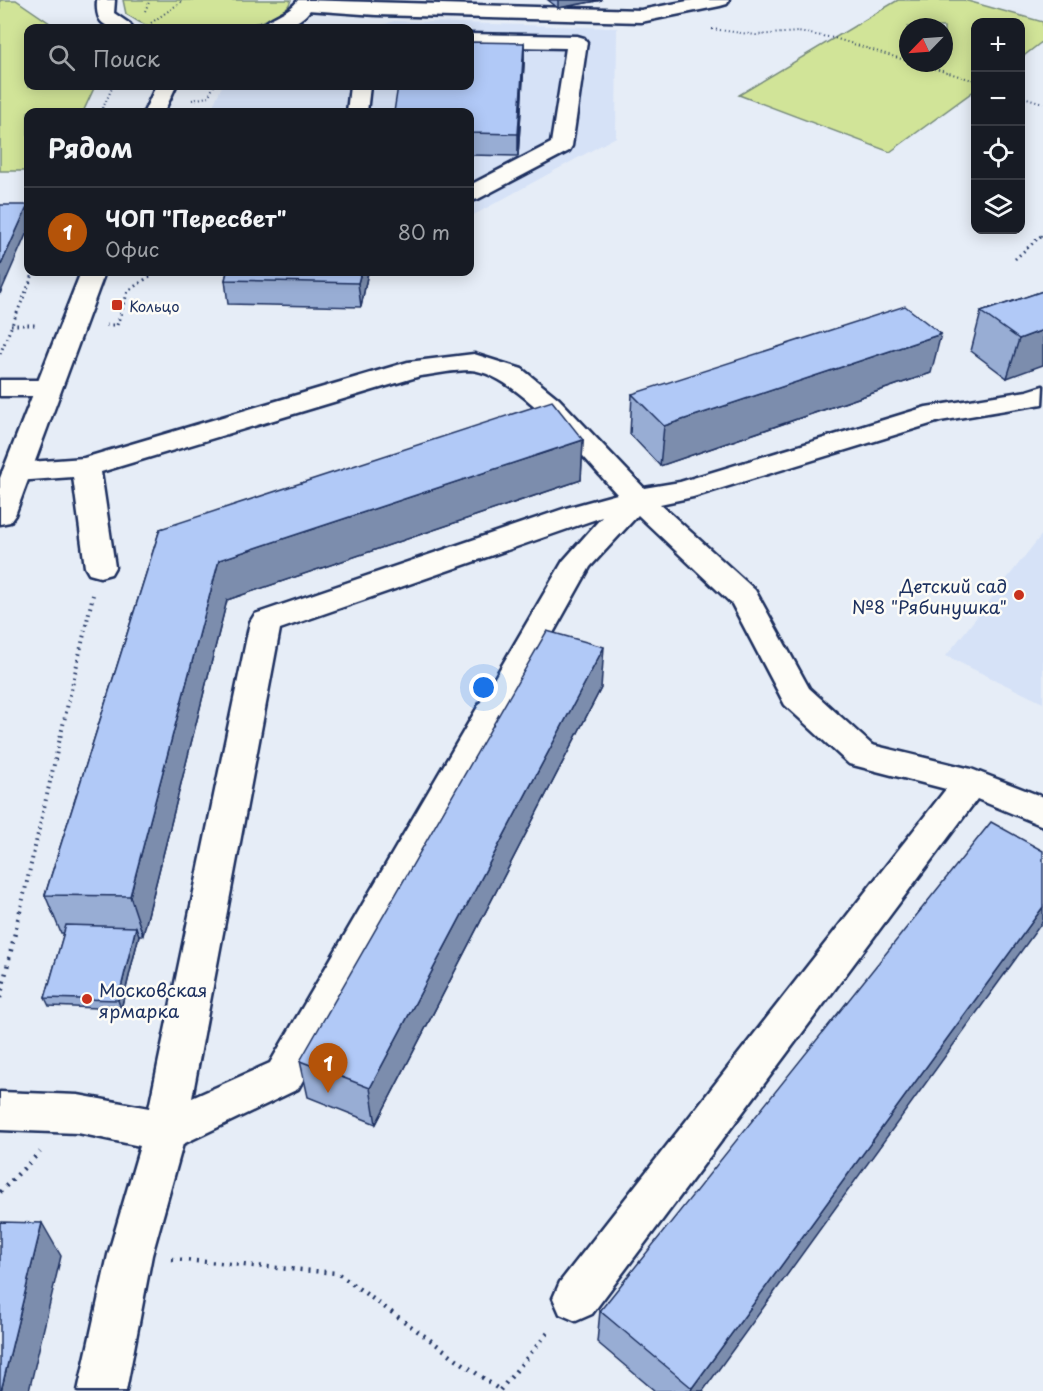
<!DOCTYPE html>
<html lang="ru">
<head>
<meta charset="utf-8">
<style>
	:root { --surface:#171b24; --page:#20242c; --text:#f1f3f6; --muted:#9ea1a6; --line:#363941; --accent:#b45309 }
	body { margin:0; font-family:"Playpen Sans",sans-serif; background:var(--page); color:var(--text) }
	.controls { position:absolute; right:18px; top:18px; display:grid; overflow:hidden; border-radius:12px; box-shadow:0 3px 15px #0003 }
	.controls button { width:54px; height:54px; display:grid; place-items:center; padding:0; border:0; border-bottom:2px solid var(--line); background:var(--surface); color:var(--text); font:30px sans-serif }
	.compass { position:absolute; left:899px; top:18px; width:54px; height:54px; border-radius:50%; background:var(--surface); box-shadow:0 3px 15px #0003; rotate:245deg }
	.you { position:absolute; left:484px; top:688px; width:21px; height:21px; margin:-15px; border:4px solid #fff; border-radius:50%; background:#1a73e8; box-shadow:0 0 0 9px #1a73e833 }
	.badge { display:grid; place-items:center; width:39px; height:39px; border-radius:50%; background:var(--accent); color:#fff; font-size:20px; font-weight:700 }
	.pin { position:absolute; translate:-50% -50px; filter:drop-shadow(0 2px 3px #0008) }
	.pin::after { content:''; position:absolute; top:32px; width:21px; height:18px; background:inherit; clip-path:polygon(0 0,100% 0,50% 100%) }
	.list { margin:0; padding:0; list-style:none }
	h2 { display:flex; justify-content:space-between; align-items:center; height:78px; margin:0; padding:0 24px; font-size:26px }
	h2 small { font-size:20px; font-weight:400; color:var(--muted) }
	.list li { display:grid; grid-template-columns:39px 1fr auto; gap:18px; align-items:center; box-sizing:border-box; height:90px; padding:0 24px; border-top:2px solid var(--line) }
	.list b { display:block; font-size:22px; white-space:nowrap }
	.list p { margin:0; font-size:20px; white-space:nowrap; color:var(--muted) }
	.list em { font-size:20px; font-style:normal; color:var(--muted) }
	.icon { flex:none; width:33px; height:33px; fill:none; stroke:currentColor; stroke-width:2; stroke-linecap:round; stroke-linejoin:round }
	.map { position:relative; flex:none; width:1043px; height:1391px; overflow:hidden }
	.search { position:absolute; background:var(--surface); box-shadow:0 3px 15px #0003; left:24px; top:24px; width:450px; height:66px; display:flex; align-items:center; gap:15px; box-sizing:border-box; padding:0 21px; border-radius:12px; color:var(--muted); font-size:22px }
	.panel { position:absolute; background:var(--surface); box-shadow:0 3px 15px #0003; left:24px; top:108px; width:450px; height:168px; border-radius:12px }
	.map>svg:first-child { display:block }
	.built { fill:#d6e2f7 }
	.green { fill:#d1e498; stroke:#768a7b; stroke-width:1.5; fill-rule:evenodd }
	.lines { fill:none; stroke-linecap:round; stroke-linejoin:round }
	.minor-casing { stroke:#1b2f5e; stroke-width:5 }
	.major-casing { stroke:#1b2f5e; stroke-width:5 }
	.path-far3 { stroke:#1b2f5e; stroke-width:2; stroke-dasharray:1 3; stroke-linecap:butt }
	.path-far2 { stroke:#1b2f5e; stroke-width:3; stroke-dasharray:1.5 4; stroke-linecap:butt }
	.path-far1 { stroke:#1b2f5e; stroke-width:4; stroke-dasharray:1.5 4.5; stroke-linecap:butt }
	.path { stroke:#1b2f5e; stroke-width:4.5; stroke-dasharray:2 6; stroke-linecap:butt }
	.minor { fill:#fdfcf7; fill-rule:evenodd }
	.major { fill:#fdfcf7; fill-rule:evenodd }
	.wall { fill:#98add4; stroke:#1b2f5e; stroke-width:1.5 }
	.shaded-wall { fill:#7c8dad; stroke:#1b2f5e; stroke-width:1.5 }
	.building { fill:#b1c9f7; stroke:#1b2f5e; stroke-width:1.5 }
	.poi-dot { fill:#c8321e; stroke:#fdfcf7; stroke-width:2 }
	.labels { text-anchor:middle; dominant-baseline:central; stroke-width:5; stroke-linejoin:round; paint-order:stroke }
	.far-poi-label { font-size:15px; fill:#1b2f5e; stroke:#fdfcf7; text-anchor:start }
	.poi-label { font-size:18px; fill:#1b2f5e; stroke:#fdfcf7; text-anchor:end }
</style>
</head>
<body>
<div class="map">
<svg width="1043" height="1391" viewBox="0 0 1043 1391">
	<rect width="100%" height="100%" fill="#e6edf7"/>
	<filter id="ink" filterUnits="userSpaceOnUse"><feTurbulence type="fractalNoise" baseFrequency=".0167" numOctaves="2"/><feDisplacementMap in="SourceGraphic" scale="12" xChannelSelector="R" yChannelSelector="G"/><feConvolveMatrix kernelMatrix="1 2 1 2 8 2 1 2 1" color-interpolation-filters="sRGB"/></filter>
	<g filter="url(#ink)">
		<g class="built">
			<path d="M 394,21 L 617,28 L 616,137 L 470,217 L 470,112 L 210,112 L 222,86 L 470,86 L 470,28 L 373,28 Z"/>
			<path d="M 1043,533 L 1043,703 L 946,656 Z"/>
		</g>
		<g class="green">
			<path d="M 0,0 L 16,0 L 57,28 L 28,28 L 28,86 L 95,86 L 83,112 L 28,112 L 28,171 L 0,171 Z"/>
			<path d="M 123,0 L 291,0 C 282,32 182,33 156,28 C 144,26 136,20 126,14 Z"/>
			<path d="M 898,0 L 964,0 L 1043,22 L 1043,41 L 1021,58 L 1020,22 L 976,22 L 975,90 L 890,152 L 739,95 ZM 908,27 L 944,27 L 944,63 L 908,63 Z"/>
		</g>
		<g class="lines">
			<g class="minor-casing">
				<g id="minor">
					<path d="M 301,0 L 641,10 L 693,0 L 729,0 L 727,4 L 720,6 L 641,22 L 376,15 L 307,10 L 300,8 L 298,4 Z"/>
					<path d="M 470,34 L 577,36 L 584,38 L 587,42 L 572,146 L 569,151 L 478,199 L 470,201 L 470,185 L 551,143 L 566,48 L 470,46 Z"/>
					<path d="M 350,86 L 370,86 L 367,112 L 347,112 Z"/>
					<path d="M 474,354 L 522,369 L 559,399 L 644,488 L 680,482 L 926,407 L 1027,391 L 1043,386 L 1042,404 L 940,421 L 693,497 L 660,504 L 755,590 L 809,688 L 872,745 L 971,769 L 1043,797 L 1043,826 L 977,799 L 592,1314 L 576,1321 L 560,1314 L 553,1298 L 560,1282 L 946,789 L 849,764 L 785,705 L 732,604 L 638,515 L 590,567 L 298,1089 L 183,1144 L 152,1255 L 126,1391 L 78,1391 L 108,1255 L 140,1146 L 78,1133 L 0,1130 L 0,1092 L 78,1095 L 149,1108 L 250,622 L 255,614 L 566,508 L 617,494 C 586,461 517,372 470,370 C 454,370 436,374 420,376 L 101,472 L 115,567 L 111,574 L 100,577 L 89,574 L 85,567 L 73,477 L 16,481 L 6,478 L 2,472 L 6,466 L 16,463 L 84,458 L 408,362 ZM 602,517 L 563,561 L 270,1063 L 192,1098 L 280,629 Z"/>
					<path d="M 0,380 L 47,380 L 56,382 L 60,388 L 56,394 L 47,396 L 0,396 Z"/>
				</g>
			</g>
			<g class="major-casing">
				<g id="major">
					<path d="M 97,0 L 115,0 L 114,13 L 130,24 L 132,28 C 108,28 95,28 97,0 Z"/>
					<path d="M 298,0 L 316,0 C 304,25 286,28 261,28 C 268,16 289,14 298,0 Z"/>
					<path d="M 156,86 L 176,86 L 164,112 L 144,112 Z"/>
					<path d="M 81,272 L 105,272 L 15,515 L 10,522 L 0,524 L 0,478 Z"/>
				</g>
			</g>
			<g class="path-far3">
				<path d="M 145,11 L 150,0"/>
				<path d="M 151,23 L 184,0"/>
				<path d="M 712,29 L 756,35 L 798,32 L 834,38 L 908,61"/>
				<path d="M 915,63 L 976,81"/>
				<path d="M 1020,96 L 1043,103"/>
				<path d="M 192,100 L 208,97 L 214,86"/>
				<path d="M 101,112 L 113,86"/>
				<path d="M 1041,236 L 1043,234"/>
			</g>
			<g class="path-far2">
				<path d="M 1015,259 L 1043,234"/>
				<path d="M 11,325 L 38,325"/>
				<path d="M 106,325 L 117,325 L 128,291 L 156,272"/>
				<path d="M 0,354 L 34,272"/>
			</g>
			<path class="path-far1" d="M 20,912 L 93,595"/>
			<g class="path">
				<path d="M 0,998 L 20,911"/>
				<path d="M 0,1192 L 40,1152"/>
				<path d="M 172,1259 L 337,1273 L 501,1391"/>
				<path d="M 500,1390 L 551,1329"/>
			</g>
			<use href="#minor" class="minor"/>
			<use href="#major" class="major"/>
		</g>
		<g class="wall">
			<path d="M 548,0 L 602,0 L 558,8 Z"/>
			<path d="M 524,43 L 524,64 L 518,156 L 470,155 L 470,112 Z"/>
			<path d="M 227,272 L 368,272 L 361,307 L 228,304 L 225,280 Z"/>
			<path d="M 1043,291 L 1007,378 L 971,351 L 981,312 Z"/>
			<path d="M 931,373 L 660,466 L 630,434 L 632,394 Z"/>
			<path d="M 583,440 L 581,480 L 227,600 L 143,935 L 139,935 L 121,1009 L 49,1006 L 45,998 L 64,933 L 61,933 L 45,895 L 160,529 Z"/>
			<path d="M 601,688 L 376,1124 L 308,1097 L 300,1061 Z"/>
			<path d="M 600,1311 L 703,1391 L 655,1391 L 597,1342 Z"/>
		</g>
		<g class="shaded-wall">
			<path d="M 558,0 L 602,0 L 558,8 Z"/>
			<path d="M 524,43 L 524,64 L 518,156 L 518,134 Z"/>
			<path d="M 28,205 L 28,230 L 0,294 L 0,267 Z"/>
			<path d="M 361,272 L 368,272 L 361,307 L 358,283 Z"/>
			<path d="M 1043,330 L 1043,365 L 1007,378 L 1019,339 Z"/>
			<path d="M 941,334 L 931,373 L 660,466 L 664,426 Z"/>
			<path d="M 583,440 L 581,480 L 227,600 L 143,935 L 130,896 L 219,560 Z"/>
			<path d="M 604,647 L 601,688 L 376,1124 L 370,1088 Z"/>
			<path d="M 1043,907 L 1043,921 L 703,1391 L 691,1391 L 692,1388 Z"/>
			<path d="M 136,927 L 139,935 L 121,1009 L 118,1000 Z"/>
			<path d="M 42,1223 L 61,1256 L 29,1391 L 1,1391 Z"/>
		</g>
		<g class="building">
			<path d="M 470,42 L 524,43 L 518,134 L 470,133 L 470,112 L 394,112 L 398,86 L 470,86 Z"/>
			<path d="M 0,205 L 28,205 L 0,267 Z"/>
			<path d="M 227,272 L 361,272 L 358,283 L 225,280 Z"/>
			<path d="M 1043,291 L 1043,330 L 1019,339 L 981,312 Z"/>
			<path d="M 905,306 L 941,334 L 664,426 L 632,394 Z"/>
			<path d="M 552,401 L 583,440 L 219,560 L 130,896 L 45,895 L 160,529 Z"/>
			<path d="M 547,631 L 604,647 L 370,1088 L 300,1061 Z"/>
			<path d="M 991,822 L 1043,851 L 1043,907 L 692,1388 L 600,1311 Z"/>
			<path d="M 66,925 L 136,927 L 118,1000 L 45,998 Z"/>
			<path d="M 0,1222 L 42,1223 L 1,1391 L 0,1391 Z"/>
		</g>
	</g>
	<g class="poi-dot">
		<rect x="111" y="299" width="12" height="12" rx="3"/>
		<circle cx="1019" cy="595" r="6"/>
		<circle cx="87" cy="999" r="6"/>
	</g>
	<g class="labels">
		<g class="far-poi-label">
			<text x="129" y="305">Кольцо</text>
		</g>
		<g class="poi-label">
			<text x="1007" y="585">Детский сад<tspan x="1007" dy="21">№8 "Рябинушка"</tspan></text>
			<text x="99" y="989" text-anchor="start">Московская<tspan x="99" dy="21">ярмарка</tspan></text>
		</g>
	</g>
</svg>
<div class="controls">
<button>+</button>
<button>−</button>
<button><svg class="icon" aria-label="locate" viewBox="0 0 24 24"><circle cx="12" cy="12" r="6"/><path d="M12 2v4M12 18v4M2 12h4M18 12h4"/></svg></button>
<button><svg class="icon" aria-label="layers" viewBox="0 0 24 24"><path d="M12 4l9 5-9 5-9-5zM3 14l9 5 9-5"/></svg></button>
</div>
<svg class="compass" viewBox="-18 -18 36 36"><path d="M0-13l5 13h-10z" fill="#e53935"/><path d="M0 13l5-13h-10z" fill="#9ea1a6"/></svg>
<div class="you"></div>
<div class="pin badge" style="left:328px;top:1093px">1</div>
<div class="search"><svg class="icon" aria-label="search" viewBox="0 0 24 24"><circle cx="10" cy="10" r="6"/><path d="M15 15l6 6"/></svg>Поиск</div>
<section class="panel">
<h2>Рядом<small></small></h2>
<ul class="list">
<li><span class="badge">1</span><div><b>ЧОП &quot;Пересвет&quot;</b><p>Офис</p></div><em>80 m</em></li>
</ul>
</section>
</div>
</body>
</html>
